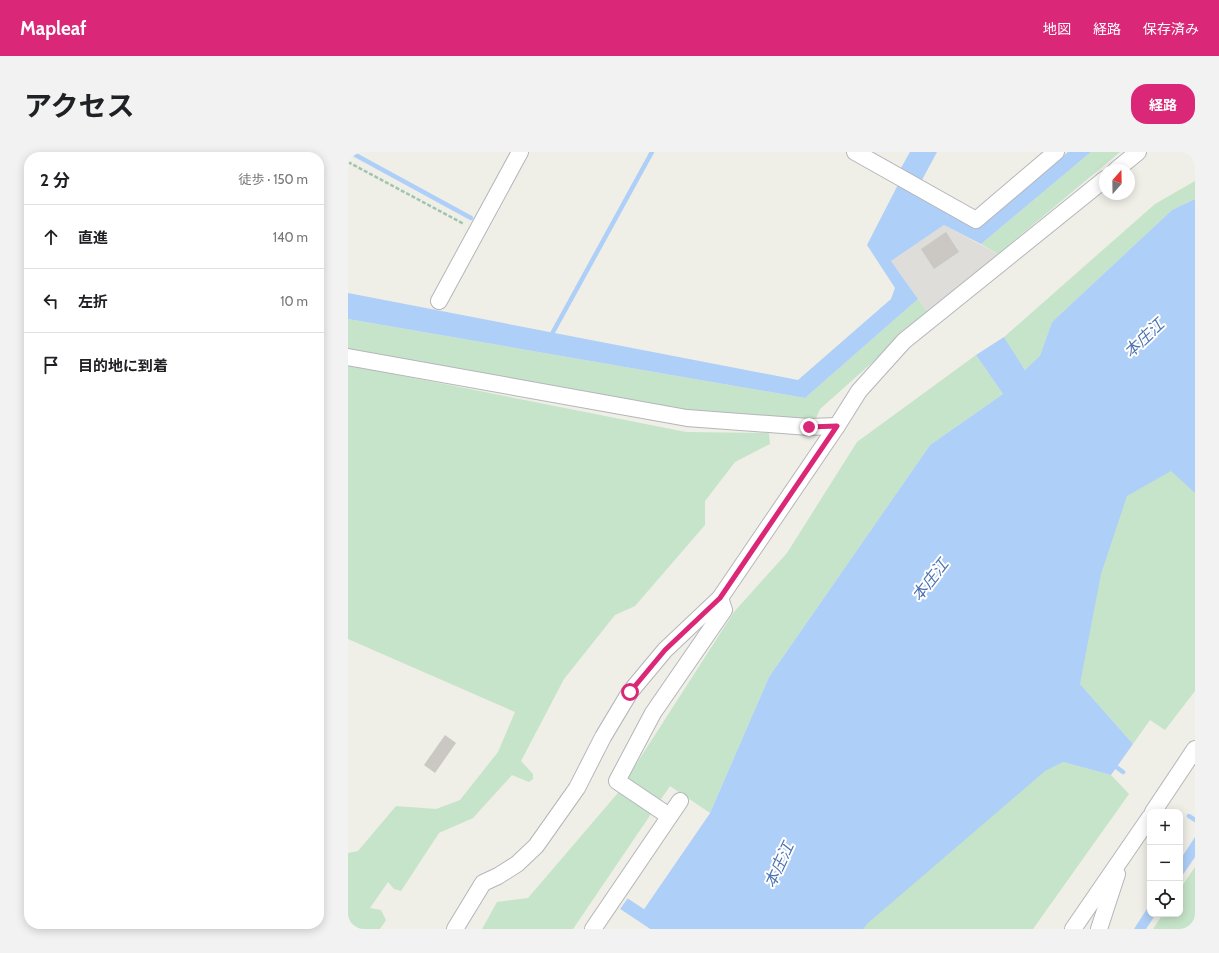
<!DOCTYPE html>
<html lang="ja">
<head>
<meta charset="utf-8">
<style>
	:root { --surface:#fff; --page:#f2f2f2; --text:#202124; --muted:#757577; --line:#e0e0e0; --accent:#db2777 }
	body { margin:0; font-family:Cabin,"Noto Sans JP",sans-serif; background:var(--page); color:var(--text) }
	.controls { position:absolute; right:12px; bottom:12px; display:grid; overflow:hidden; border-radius:8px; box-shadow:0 2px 10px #0003 }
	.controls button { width:36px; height:36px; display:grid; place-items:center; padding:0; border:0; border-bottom:1px solid var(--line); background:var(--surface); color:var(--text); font:20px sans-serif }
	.compass { position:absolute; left:751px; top:12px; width:36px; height:36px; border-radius:50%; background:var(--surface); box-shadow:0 2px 10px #0003; rotate:20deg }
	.stop { position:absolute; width:12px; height:12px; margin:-9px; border:3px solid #db2777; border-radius:50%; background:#fff }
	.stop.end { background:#db2777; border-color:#fff; box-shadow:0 1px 4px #0008 }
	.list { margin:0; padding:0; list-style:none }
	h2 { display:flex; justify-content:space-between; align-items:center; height:52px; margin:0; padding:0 16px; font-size:17px }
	h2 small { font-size:13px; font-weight:400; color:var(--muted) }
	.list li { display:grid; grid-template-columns:26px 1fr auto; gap:12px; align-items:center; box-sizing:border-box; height:64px; padding:0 16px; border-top:1px solid var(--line) }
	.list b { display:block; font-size:15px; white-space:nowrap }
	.list em { font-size:13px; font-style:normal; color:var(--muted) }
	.icon { flex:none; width:22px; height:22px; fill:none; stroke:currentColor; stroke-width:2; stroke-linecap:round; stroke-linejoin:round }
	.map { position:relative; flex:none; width:847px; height:777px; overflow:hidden; border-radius:16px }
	header { display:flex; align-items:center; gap:24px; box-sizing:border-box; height:56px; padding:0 20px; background:var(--accent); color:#fff }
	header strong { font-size:19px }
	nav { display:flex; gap:22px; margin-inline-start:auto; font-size:14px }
	.intro { display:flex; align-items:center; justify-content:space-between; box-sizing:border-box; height:96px; padding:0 24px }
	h1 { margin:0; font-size:28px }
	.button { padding:10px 18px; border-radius:16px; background:var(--accent); color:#fff; font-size:14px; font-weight:700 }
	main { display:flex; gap:24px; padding:0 24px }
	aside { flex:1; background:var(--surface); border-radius:16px; box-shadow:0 2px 10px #0003 }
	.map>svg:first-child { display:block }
	.industrial { fill:#deddd9 }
	.green { fill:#c6e4c9 }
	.water { fill:#aecff7 }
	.pier { fill:#efeee7 }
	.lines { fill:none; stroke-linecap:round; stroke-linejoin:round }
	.stream { stroke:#aecff7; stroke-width:4.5 }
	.building { fill:#cbc8c3 }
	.minor-casing { stroke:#b4b6ba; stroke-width:18 }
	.path { stroke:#9fc5ae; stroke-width:2.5; stroke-dasharray:4 2; stroke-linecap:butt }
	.minor { stroke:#fff; stroke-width:16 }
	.route { stroke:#db2777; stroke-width:5 }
	.labels { text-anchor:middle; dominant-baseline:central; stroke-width:4; stroke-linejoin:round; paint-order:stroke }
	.water-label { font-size:16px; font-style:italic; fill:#4f74b1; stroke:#fff }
</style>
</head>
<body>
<header>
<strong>Mapleaf</strong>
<nav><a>地図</a><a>経路</a><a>保存済み</a></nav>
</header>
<div class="intro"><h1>アクセス</h1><a class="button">経路</a></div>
<main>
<aside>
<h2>2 分<small>徒歩 · 150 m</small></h2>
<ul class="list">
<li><svg class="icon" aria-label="ahead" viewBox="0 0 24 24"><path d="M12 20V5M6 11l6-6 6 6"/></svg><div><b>直進</b></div><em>140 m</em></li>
<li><svg class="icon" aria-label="left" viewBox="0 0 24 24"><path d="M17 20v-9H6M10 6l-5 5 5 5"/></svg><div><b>左折</b></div><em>10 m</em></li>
<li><svg class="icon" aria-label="arrive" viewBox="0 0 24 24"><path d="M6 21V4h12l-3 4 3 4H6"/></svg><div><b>目的地に到着</b></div></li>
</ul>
</aside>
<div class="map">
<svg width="847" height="777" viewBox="0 0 847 777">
	<rect width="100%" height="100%" fill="#efeee7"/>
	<path class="industrial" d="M 596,73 L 650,102 L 580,161 L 543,109 Z"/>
	<g class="green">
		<path d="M 743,0 L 772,0 L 650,102 L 633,92 Z"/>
		<path d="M 847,29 L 847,47 L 824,58 L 704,170 L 692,205 L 677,218 L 656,185 L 807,52 Z"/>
		<path d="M 570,147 L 580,161 L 472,257 L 467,269 L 336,260 L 0,197 L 0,167 L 457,246 Z"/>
		<path d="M 628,203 L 655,242 L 582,293 L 421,525 L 362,661 L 322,634 L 225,777 L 134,777 L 149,750 L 180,746 L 269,642 L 386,460 L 439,401 L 509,290 Z"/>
		<path d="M 0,213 L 338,280 L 421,281 L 422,292 L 387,310 L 357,349 L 357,373 L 287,454 L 267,463 L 216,527 L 173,609 L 185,622 L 185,627 L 181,630 L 164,623 L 125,666 L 91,681 L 53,739 L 46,737 L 40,730 L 22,756 L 33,758 L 38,768 L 32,777 L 0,777 L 0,701 L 10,699 L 48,654 L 88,657 L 112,648 L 150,600 L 167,560 L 0,487 Z"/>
		<path d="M 729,314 L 847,316 L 847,539 L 817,578 L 802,568 L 785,592 L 732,532 Z"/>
		<path d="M 680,598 L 715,610 L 763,623 L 781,642 L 685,777 L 463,777 Z"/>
		<path d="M 847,715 L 847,777 L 805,777 L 815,762 L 832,762 L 832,737 Z"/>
	</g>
	<g class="water">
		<path d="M 562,0 L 589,0 L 574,28 L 569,25 L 561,40 L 627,77 L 720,0 L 743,0 L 633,92 L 596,73 L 543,109 L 570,147 L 457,246 L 0,167 L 0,141 L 450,228 L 543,147 L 547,136 L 519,93 L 557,19 L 553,16 Z"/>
		<path d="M 847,47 L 847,341 L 823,319 L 779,344 L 753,422 L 732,532 L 785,592 L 763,623 L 715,610 L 697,619 L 520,771 L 515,777 L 302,777 L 272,757 L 279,746 L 296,757 L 362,661 L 421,525 L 582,293 L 655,242 L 628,203 L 656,185 L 677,218 L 692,204 L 704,170 L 824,58 Z"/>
		<path d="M 847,685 L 847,705 L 832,727 L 832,708 Z"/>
		<path d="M 802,752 L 802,762 L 808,762 L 798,777 L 786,777 Z"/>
	</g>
	<path class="pier" d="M 360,660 L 362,661 L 296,757 L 280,746 L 272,757 L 302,777 L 298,777 L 271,758 L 270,756 L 279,744 L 296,755 Z"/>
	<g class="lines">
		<g class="stream">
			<path d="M 2,0 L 123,66"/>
			<path d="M 205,180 L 304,0"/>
			<path d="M 764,612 L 775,620"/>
			<path d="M 841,664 L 847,668"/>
		</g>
	</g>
	<g class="building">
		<path d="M 598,80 L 611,100 L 586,117 L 573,97 Z"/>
		<path d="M 97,583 L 108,591 L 87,621 L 76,613 Z"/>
	</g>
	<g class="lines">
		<g class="minor-casing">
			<g id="minor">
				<path d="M 507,0 L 628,68 L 708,0"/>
				<path d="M 768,18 L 790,0"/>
				<path d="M 91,149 L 172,0"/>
				<path d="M 0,205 L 339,266 L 461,275 L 489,274"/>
				<path d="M 805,660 L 847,597"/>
				<path d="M 321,664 L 269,629 L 305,561 L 376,458 L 372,446"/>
				<path d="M 107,777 L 135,731 L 150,724 L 169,712 L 188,694 L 229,636 L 255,585 L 282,540 L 317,498 L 372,446 L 489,274 L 511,239 L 556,189 L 757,27"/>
				<path d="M 245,777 L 332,649"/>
				<path d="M 725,777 L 802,665"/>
				<path d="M 751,777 L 769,722"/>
			</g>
		</g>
		<path class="path" d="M 0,10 L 116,72"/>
		<use href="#minor" class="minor"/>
	</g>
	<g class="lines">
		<path class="route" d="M 282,540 L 317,498 L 372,446 L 489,274 L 461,275"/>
	</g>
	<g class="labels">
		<g class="water-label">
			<text transform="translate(796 186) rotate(-43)">本庄江</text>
			<text transform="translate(582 428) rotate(-52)">本庄江</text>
			<text transform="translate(431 713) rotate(-65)">本庄江</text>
		</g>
	</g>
</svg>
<div class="controls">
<button>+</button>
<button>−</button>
<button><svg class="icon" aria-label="locate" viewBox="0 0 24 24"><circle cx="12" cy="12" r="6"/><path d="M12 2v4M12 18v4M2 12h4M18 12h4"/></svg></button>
</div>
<svg class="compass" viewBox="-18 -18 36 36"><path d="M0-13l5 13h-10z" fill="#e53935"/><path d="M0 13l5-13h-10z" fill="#757577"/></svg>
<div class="stop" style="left:282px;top:540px"></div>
<div class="stop end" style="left:461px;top:275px"></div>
</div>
</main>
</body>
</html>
